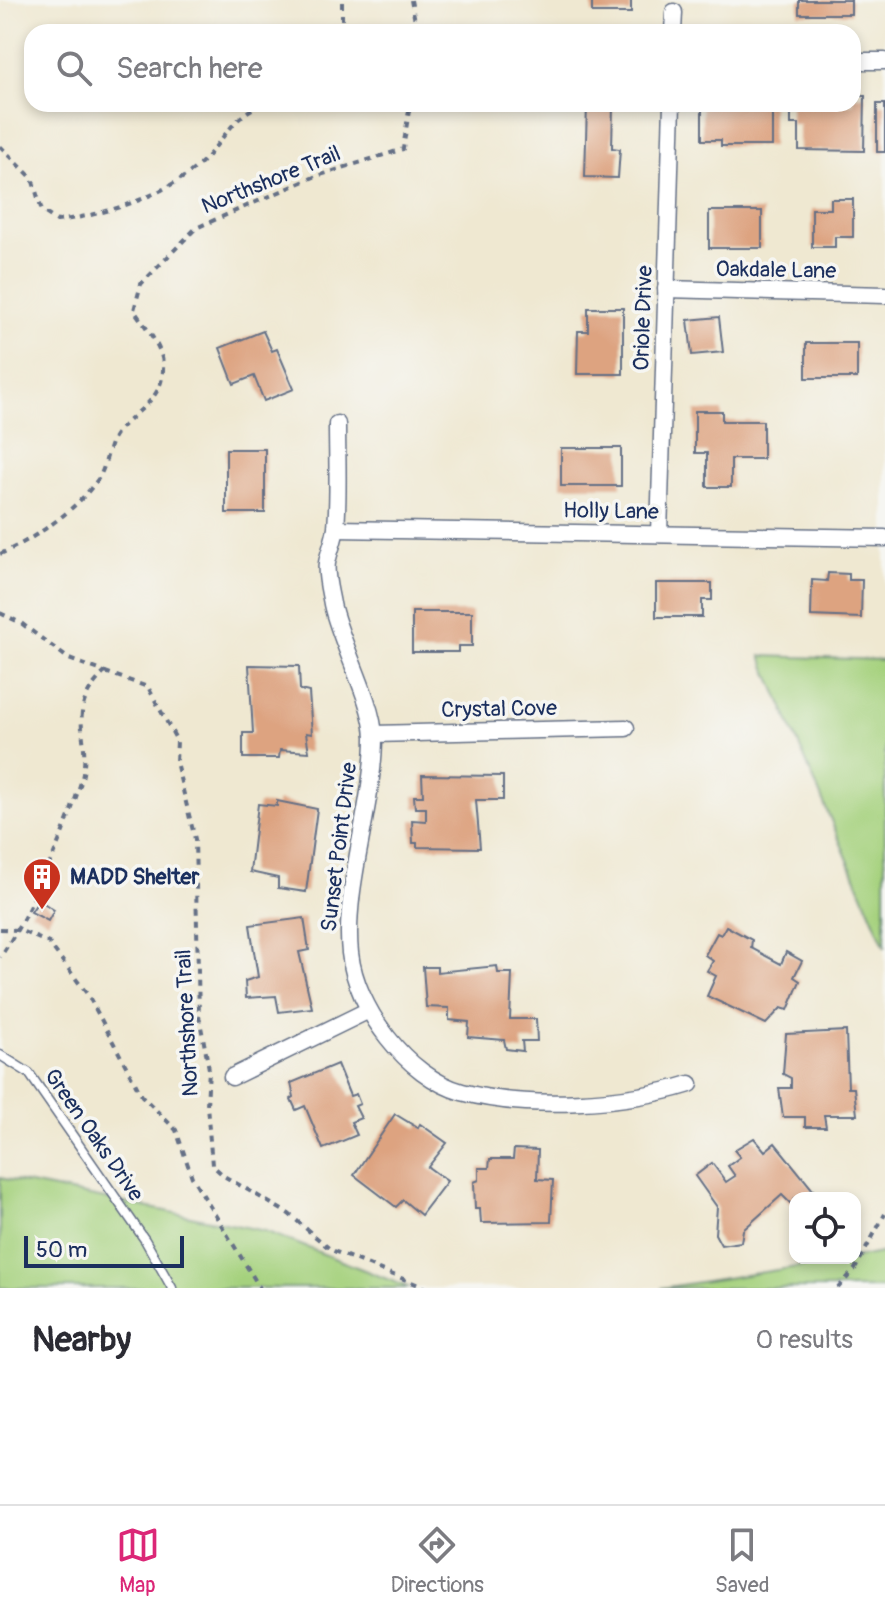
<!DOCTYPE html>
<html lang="en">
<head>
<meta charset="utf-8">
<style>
	:root { --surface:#fff; --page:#f7f7f7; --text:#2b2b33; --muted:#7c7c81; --line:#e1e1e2; --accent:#db2777 }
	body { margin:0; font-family:Pangolin,sans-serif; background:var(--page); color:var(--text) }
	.controls { position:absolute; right:24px; bottom:24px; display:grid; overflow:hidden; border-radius:16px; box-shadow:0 4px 12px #0003 }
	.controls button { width:72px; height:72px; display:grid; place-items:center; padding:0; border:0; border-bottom:2px solid var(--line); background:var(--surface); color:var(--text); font:40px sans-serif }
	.scale { position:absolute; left:24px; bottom:20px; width:160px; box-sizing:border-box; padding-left:8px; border:4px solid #1b2f5e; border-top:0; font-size:22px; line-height:28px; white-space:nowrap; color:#1b2f5e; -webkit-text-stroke:6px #f6f6f2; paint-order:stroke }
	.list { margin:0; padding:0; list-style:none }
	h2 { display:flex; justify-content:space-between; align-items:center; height:104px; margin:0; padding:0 32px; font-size:34px }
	h2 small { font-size:26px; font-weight:400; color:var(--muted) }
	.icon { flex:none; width:44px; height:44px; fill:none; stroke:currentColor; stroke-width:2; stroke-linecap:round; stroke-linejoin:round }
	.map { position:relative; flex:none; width:885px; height:1288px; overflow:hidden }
	.search { position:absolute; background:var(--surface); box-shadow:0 4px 12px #0003; left:24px; right:24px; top:24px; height:88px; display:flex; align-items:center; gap:20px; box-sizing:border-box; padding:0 28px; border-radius:24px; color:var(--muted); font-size:30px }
	.sheet { height:216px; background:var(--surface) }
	nav { display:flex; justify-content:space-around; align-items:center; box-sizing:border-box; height:112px; border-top:2px solid var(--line); background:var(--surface); font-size:22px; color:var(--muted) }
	nav a { display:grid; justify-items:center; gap:4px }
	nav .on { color:var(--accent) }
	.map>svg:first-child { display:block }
	.green { fill:#a5d17d; stroke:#60806e; stroke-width:2 }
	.building { fill:#dda380 }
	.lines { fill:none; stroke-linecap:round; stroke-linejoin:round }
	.service-casing { stroke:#657086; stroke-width:11 }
	.minor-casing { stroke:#657086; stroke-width:19 }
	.path { stroke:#657086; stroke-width:4; stroke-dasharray:6 6; stroke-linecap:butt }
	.service { stroke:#fff; stroke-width:8 }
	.minor { stroke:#fff; stroke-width:16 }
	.labels { text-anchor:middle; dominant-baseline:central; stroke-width:7; stroke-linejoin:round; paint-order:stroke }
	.street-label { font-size:22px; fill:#1b2f5e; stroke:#f6f6f2 }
	.poi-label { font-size:22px; font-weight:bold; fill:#1b2f5e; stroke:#f6f6f2; text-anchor:start }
</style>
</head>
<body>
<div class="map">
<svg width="885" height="1288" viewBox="0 0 885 1288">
	<rect width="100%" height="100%" fill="#f6f6f2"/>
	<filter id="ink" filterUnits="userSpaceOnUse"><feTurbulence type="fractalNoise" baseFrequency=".0125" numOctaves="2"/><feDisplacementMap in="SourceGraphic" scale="16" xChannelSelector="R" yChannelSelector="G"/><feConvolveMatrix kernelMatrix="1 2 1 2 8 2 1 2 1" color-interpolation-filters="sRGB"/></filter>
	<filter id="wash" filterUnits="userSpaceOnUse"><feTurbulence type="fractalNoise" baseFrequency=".006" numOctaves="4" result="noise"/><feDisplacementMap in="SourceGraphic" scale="32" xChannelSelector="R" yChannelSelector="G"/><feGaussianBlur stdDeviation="1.8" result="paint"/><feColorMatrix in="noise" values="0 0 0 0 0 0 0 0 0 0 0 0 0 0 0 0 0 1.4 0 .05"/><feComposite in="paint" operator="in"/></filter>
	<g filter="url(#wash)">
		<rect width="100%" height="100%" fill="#efe8d1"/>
		<g class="green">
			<path d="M 761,656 L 885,660 L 885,947 Z"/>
			<path d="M 0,1178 L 265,1231 L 410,1288 L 0,1288 Z"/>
			<path d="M 885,1252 L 885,1288 L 661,1288 L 855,1258 Z"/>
		</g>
		<g id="blocks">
			<g class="building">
				<rect x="592" y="0" width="39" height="13"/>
				<rect x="799" y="0" width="52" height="14"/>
				<path d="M 853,96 L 865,96 L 864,151 L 799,150 L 799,124 L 791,124 L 791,104 L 853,104 Z"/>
				<path d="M 587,104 L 613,104 L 612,148 L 620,149 L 618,178 L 585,177 Z"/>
				<path d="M 702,104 L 772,104 L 772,146 L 721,146 L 721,140 L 702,140 Z"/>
				<rect x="877" y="104" width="8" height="48"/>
				<path d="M 831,199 L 853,199 L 853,237 L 835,237 L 835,247 L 812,247 L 812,209 L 831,209 Z"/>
				<rect x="709" y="211" width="53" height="37"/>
				<path d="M 588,308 L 623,308 L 623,374 L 577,374 L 578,331 L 588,331 Z"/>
				<path d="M 719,317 L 723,352 L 692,355 L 688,320 Z"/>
				<path d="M 263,331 L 272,351 L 277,349 L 294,389 L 264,401 L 254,376 L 234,384 L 220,348 Z"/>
				<rect x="806" y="343" width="51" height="35"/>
				<path d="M 695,411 L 722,411 L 722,421 L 763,421 L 763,459 L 731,459 L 731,487 L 707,487 L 707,453 L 695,453 Z"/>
				<rect x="561" y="448" width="60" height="38"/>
				<rect x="226" y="449" width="39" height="64"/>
				<path d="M 828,573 L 849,574 L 849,580 L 862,580 L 861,618 L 811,616 L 812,580 L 827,581 Z"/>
				<path d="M 656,583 L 712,583 L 712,600 L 702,600 L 702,617 L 656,617 Z"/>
				<path d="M 412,612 L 472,612 L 472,646 L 458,646 L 458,652 L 412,652 Z"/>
				<path d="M 249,665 L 299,666 L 300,690 L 309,692 L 312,734 L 306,733 L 309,752 L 280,750 L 279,758 L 243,758 L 243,733 L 253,733 Z"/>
				<path d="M 422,775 L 503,776 L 503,800 L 476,800 L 480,848 L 417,847 L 417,843 L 413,843 L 412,820 L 426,821 L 426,808 L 415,808 L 414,796 L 423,796 Z"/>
				<path d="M 277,801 L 317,809 L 306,892 L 278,888 L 278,878 L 250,872 L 258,804 L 277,806 Z"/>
				<path d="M 39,900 L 54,910 L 48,921 L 31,912 Z"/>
				<path d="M 304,918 L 309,950 L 299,952 L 312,1008 L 279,1012 L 276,996 L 246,998 L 245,981 L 258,977 L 250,925 Z"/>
				<path d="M 726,926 L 752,940 L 751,948 L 781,964 L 786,952 L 802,961 L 794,977 L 800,981 L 788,1010 L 781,1008 L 766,1024 L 707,996 L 716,976 L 707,971 L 713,961 L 705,955 L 717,933 L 721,935 Z"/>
				<path d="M 497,966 L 498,973 L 512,973 L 510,1019 L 536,1019 L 537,1041 L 522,1041 L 523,1051 L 506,1049 L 504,1040 L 468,1037 L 469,1022 L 449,1020 L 449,1008 L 426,1007 L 423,967 L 437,967 L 437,972 Z"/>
				<path d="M 846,1031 L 848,1088 L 854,1088 L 857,1115 L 824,1115 L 826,1127 L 805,1127 L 805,1117 L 783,1117 L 779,1088 L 791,1088 L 791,1078 L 783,1074 L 786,1034 Z"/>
				<path d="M 337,1064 L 350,1096 L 356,1094 L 360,1104 L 355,1106 L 361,1118 L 351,1122 L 357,1135 L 323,1149 L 305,1106 L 296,1110 L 291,1099 L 294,1097 L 291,1083 Z"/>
				<path d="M 395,1114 L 418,1128 L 420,1124 L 447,1143 L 428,1167 L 447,1181 L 421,1215 L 403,1200 L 396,1207 L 354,1175 Z"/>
				<path d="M 754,1138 L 765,1151 L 775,1143 L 813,1190 L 802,1198 L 795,1198 L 792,1205 L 782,1195 L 743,1230 L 741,1242 L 721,1245 L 715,1234 L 717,1207 L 695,1176 L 712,1163 L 726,1182 L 735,1176 L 728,1166 L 740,1157 L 734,1150 Z"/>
				<path d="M 514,1149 L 538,1150 L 537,1179 L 553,1180 L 551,1222 L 481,1223 L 480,1209 L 475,1209 L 474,1182 L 479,1180 L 479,1168 L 489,1168 L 490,1159 L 513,1159 Z"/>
			</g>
		</g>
	</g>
	<g filter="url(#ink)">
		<use href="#blocks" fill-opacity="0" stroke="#657086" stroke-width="2"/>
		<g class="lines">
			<g class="service-casing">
				<path id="service" d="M 0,1055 L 29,1073 L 145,1240 L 172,1288"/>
			</g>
			<g class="minor-casing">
				<g id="minor">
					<path d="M 673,32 L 674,12"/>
					<path d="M 853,61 L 885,61"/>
					<path d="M 666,289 L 885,295"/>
					<path d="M 337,424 C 337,458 339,494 336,527 C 335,539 329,551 327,563 C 325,575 330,592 332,604 C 340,642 373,701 374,737 C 374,805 343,888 350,953 C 356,1008 407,1077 462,1092 C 528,1110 626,1104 690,1084"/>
					<path d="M 336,529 L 885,538"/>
					<path d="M 659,534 L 672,104"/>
					<path d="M 374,734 L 626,728"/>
					<path d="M 232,1077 L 367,1011"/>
				</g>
			</g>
			<g class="path">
				<path d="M 411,0 L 417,32"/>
				<path d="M 342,32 L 342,0"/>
				<path d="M 0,146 L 32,178 L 42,211 L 57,221 C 104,215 163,197 199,165 C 221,145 235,111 265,104"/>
				<path d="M 0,554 C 33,540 77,510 98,479 C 107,466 107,446 116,434 C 134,410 165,401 163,364 C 162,346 143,324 134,310 L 141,284 L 196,228 L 314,177 L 403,149 L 410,104"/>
				<path d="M 0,613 L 21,623 L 69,659 L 105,672 C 62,713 94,737 81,782 C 65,832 30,915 0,957"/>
				<path d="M 105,672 L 148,687 L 177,741 L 176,762 L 195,839 L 199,1016 L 209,1069 L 207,1105 L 212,1165 L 224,1176 L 289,1214 L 331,1250 L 426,1288"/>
				<path d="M 0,929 L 19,930 L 49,943 L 88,995 L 142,1096 L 176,1130 L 192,1177 L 260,1288"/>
				<path d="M 838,1288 L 855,1269 L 885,1214"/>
			</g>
			<use href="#service" class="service"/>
			<use href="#minor" class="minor"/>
		</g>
	</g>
	<defs>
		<g id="building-pin" transform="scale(2)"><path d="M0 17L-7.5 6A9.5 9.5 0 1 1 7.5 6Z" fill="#c8321e" stroke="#f6f6f2"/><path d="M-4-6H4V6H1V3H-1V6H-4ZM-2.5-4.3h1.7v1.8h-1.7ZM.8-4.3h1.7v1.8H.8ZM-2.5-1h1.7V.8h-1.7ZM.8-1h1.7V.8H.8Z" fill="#fff"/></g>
	</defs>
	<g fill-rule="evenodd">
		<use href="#building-pin" x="42" y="877"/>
	</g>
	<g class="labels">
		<g class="street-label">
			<text transform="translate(271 180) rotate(-22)">Northshore Trail</text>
			<text transform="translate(776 270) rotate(1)">Oakdale Lane</text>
			<text transform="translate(643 318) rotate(-88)">Oriole Drive</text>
			<text transform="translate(611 511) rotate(1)">Holly Lane</text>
			<text transform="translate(499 709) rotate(-1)">Crystal Cove</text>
			<text transform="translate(339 847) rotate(-83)">Sunset Point Drive</text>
			<text transform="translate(187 1023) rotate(-93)">Northshore Trail</text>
			<text transform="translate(94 1135) rotate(55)">Green Oaks Drive</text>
		</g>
		<g class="poi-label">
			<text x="70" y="877">MADD Shelter</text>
		</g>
	</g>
</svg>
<div class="controls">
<button><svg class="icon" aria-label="locate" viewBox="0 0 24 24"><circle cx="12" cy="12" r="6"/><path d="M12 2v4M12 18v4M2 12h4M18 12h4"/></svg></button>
</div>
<div class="scale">50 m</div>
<div class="search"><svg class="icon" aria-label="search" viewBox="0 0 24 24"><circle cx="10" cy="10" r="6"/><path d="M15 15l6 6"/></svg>Search here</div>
</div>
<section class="sheet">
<h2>Nearby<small>0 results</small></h2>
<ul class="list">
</ul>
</section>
<nav>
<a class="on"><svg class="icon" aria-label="map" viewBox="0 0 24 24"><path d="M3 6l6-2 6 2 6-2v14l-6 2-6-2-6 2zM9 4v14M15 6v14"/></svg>Map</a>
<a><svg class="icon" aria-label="directions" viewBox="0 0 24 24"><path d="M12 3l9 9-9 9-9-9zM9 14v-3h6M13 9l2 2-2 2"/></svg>Directions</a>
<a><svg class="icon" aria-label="saved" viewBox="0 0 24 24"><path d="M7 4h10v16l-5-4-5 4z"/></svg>Saved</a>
</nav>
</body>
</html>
